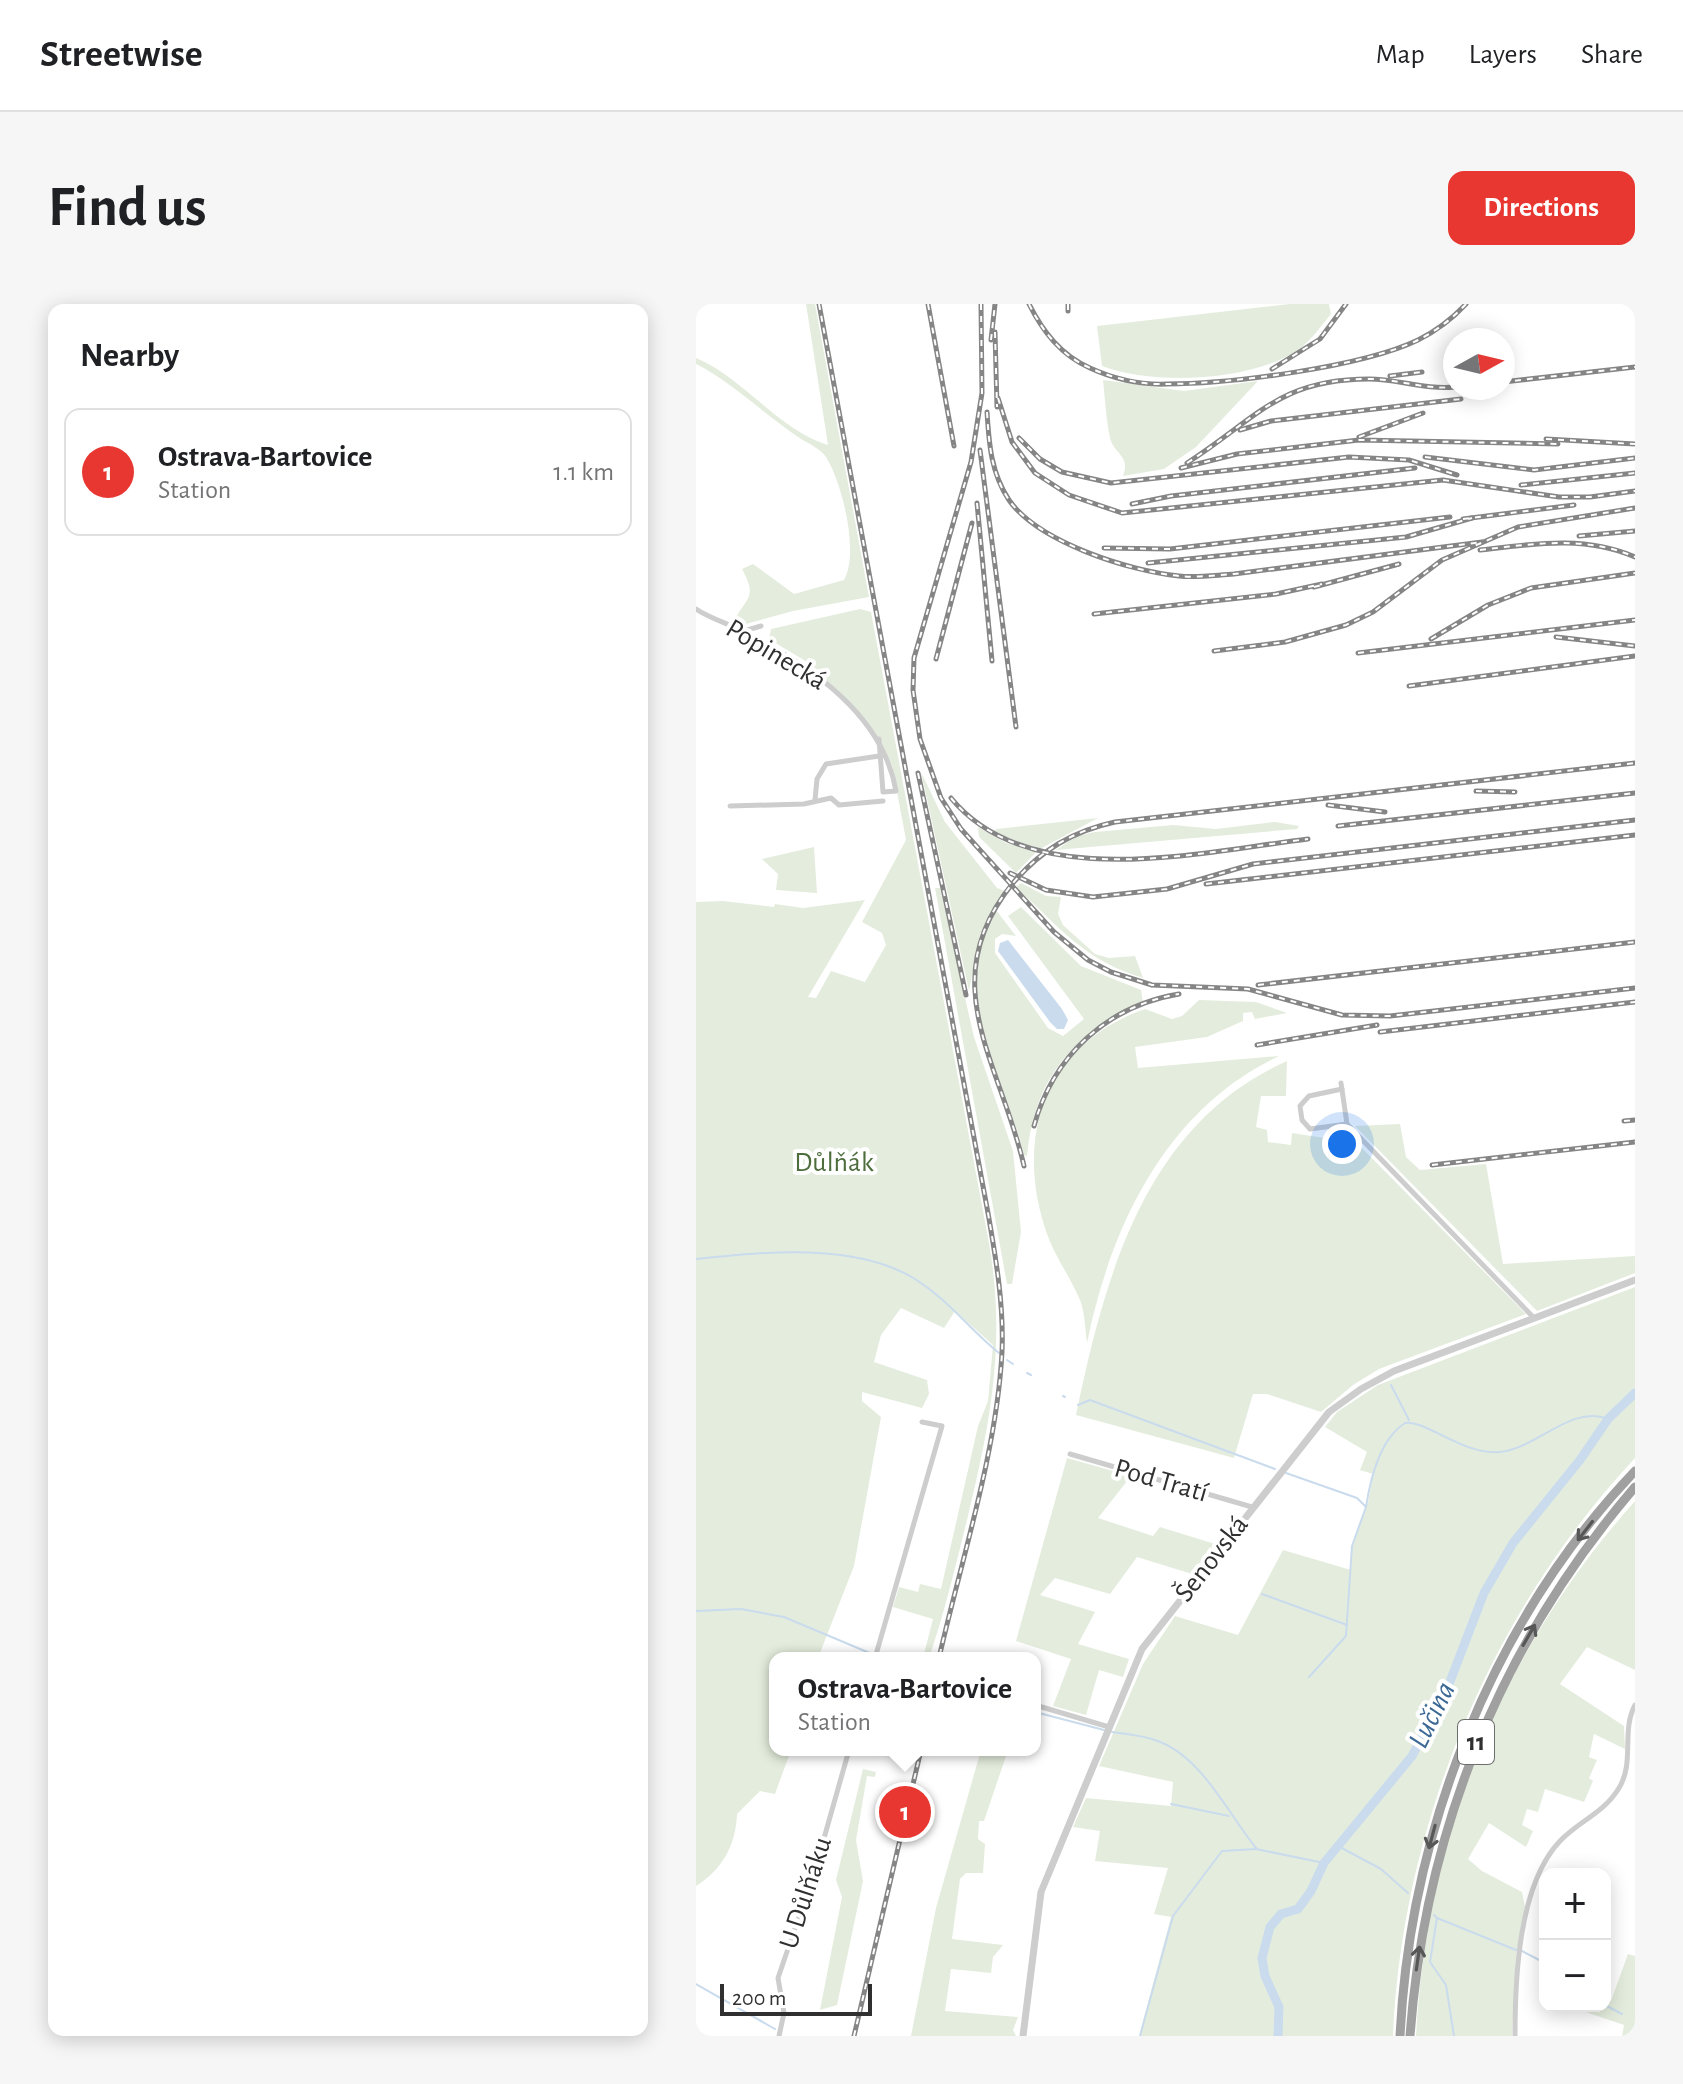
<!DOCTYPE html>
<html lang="en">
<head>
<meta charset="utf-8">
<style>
	:root { --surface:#fff; --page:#f6f6f6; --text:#202124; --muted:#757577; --line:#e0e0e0; --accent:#e83630 }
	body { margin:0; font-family:"Alegreya Sans",sans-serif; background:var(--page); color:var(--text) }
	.controls { position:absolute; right:24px; bottom:24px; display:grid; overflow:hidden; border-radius:16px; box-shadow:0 4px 20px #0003 }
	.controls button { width:72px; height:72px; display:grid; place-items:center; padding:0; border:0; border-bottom:2px solid var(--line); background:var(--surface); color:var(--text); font:40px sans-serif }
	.compass { position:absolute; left:747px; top:24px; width:72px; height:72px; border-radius:50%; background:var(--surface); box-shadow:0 4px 20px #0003; rotate:82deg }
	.scale { position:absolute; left:24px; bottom:20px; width:152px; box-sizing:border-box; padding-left:8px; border:4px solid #303030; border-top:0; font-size:22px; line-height:28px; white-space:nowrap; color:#303030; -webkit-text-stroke:6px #fff; paint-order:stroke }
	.you { position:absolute; left:646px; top:840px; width:28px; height:28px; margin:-20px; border:6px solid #fff; border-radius:50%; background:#1a73e8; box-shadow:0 0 0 12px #1a73e833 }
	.badge { display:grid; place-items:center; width:52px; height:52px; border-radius:50%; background:var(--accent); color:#fff; font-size:26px; font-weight:700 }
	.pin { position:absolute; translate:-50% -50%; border:4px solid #fff; box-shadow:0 2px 8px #0006 }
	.popup { position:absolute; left:73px; top:1348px; width:272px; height:104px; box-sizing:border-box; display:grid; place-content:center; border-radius:16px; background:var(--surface); filter:drop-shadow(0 2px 6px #0005); font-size:26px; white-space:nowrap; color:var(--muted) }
	.popup b { font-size:30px; color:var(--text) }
	.popup::after { content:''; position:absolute; left:50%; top:100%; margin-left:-16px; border:16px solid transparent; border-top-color:var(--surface) }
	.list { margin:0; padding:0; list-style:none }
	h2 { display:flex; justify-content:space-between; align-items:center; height:104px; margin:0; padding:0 32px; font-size:34px }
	h2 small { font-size:26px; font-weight:400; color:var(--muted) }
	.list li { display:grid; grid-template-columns:52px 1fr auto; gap:24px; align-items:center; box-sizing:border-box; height:128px; margin:0 16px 16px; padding:0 16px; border:2px solid var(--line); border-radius:16px }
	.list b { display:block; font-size:30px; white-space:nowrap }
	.list p { margin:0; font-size:26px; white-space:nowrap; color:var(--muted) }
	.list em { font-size:26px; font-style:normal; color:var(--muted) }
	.map { position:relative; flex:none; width:939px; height:1732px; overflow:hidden; border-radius:16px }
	header { display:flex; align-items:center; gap:48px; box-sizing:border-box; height:112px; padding:0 40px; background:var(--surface); border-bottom:2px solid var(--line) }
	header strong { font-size:38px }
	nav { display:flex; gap:44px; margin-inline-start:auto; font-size:28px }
	.intro { display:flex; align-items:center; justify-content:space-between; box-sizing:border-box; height:192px; padding:0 48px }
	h1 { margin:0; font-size:56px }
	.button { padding:20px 36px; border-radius:16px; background:var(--accent); color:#fff; font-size:28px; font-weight:700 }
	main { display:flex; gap:48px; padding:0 48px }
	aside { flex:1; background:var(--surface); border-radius:16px; box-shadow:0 4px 20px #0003 }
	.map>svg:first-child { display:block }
	.green { fill:#e4eddd }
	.water { fill:#c9dbed }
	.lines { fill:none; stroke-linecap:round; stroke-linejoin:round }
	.stream { stroke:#c9dbed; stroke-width:2 }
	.river { stroke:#c9dbed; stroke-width:9 }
	.minor { stroke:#cdcdcd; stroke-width:5 }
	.tertiary { stroke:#cdcdcd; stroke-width:7 }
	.trunk { stroke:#a0a0a0; stroke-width:9 }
	.rail-casing { stroke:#858585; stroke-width:5 }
	.rail { stroke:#fff; stroke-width:2; stroke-dasharray:6; stroke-linecap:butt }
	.oneway { stroke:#575757 }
	.labels { text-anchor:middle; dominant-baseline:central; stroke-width:8; stroke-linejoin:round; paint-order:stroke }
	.shield { fill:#fff; stroke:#6e6e6e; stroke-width:2 }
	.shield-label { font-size:26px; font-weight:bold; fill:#303030 }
	.street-label { font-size:28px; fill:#303030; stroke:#fff }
	.park-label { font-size:28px; fill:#4d6d3c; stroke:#fff }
	.water-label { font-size:30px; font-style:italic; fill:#3b6894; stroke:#fff }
</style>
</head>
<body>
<header>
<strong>Streetwise</strong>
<nav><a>Map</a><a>Layers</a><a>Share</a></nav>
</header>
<div class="intro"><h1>Find us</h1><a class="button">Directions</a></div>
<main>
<aside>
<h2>Nearby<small></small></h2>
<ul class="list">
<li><span class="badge">1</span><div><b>Ostrava-Bartovice</b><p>Station</p></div><em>1.1 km</em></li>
</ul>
</aside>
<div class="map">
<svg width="939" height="1732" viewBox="0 0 939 1732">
	<rect width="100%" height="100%" fill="#fff"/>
	<g class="green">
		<path d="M 110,0 L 119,0 L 173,293 L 97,307 L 50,320 L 40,313 C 52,292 61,293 46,265 L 57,260 L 98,290 L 148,276 C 164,248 145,176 130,153 C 126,146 112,139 105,135 C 68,111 38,79 0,60 L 0,54 C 48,74 81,125 132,141 Z"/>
		<path d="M 593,0 L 633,0 L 635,10 C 625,22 614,38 601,47 C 553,77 458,82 406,62 L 401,22 Z"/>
		<path d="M 407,76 L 488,87 L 562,77 L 500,143 L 468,165 L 427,172 C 435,152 418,150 414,134 C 410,115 409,95 407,76 Z"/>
		<path d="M 164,305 L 175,308 L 293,939 C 310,1038 295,1116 272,1212 C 260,1260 249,1307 233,1354 L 227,1354 L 237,1315 L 197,1303 L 203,1283 L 222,1288 L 224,1280 L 245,1285 L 282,1122 L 292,1097 L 297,1041 L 259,1007 L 248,1024 L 205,1004 L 185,1031 L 178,1058 L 231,1076 L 233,1090 L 226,1104 L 166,1088 L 166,1097 L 185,1113 L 158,1262 L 122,1354 L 79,1354 L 79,1446 L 95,1446 L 79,1490 L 64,1487 L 41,1510 C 40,1541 26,1566 0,1582 L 0,598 L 27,597 L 78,603 L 79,600 L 107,604 L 169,596 L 112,693 L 120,694 L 135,667 L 169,678 L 190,641 L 186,629 L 166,618 L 210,536 L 196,461 L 183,435 L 129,375 L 111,361 L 111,358 L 73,335 L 75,325 Z"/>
		<path d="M 225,468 L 249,518 L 301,584 L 309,587 L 284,630 L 273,687 Z"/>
		<path d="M 402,514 L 344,545 L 298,529 L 300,525 Z"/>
		<path d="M 579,518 L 603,522 L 601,525 L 360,546 L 381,532 L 399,528 L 477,521 L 520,525 Z"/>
		<path d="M 282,523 L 310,539 L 340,548 L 320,569 L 283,533 Z"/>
		<path d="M 118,543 L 121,589 L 80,586 L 82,570 L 66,555 Z"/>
		<path d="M 325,579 L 350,592 L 365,593 L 362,610 L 367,621 L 399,650 L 413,654 L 439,652 L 447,674 C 389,657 363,623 320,583 Z"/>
		<path d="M 239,584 L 244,584 L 278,733 L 317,847 L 325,928 L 316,980 L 311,980 Z"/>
		<path d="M 325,603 L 385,662 L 445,686 L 447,698 C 377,732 339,771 331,852 L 328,851 C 307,766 252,694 300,606 L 320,632 L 306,630 L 299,635 L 299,649 L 352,724 L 367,732 L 388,715 L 312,612 Z"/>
		<path d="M 503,696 L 560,698 L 591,709 L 559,715 L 556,708 L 547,709 L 547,717 L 511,733 L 439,743 L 442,764 L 583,752 C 470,805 415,922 391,1039 C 389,1025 389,1009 384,996 C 375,974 359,953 351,930 C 317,833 349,740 449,705 L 476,715 L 486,712 Z"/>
		<path d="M 591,757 L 590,792 L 565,792 L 560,823 L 571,826 L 572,838 L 595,841 L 596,829 L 634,835 L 652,830 L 830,1010 L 683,1065 L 657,1081 L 625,1108 L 571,1090 L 557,1090 L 538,1154 L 380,1111 C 409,972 449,820 591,757 Z"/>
		<path d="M 704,820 L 710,853 L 724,866 L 790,860 L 807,960 L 939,952 L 939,969 L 841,1007 L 659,822 Z"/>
		<path d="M 939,983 L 939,1154 C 795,1308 706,1521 697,1732 L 443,1732 L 475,1613 L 458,1610 L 472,1564 L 399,1557 L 404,1527 L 377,1523 L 390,1494 L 475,1502 L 477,1478 L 403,1462 L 447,1360 L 479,1312 L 542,1331 L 587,1246 L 655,1266 L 656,1242 L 672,1198 L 677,1170 L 664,1166 L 671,1148 L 629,1123 L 641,1108 L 682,1081 Z"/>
		<path d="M 371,1154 L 435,1172 L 402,1214 L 457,1232 L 464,1223 L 519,1240 L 496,1270 L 441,1253 L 414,1290 L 359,1274 L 344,1291 L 399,1308 L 382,1340 L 433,1355 L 427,1373 L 403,1366 L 390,1411 L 357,1402 L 375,1355 L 320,1337 Z"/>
		<path d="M 939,1197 L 939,1366 L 891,1343 L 864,1380 L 928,1422 L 929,1445 L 898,1430 L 893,1453 L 901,1456 L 893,1474 L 897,1477 L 888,1498 L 849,1485 L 842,1508 L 831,1505 L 826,1521 L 837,1527 L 830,1543 L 793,1519 L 772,1555 L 786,1567 L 826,1588 L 829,1603 L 820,1652 L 816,1732 L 720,1732 C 731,1531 805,1347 939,1197 Z"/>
		<path d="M 285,1446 L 312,1446 L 288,1517 L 283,1517 L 282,1535 L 289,1540 L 287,1569 L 270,1569 L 264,1575 L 256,1635 L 307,1641 L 297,1653 L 295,1669 L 255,1665 L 249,1707 L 322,1713 L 317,1726 L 320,1732 L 215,1732 L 240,1604 Z"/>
		<path d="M 167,1465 L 180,1468 L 179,1473 L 171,1472 L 160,1536 L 167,1577 L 141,1701 L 124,1706 L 146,1593 L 140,1576 Z"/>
		<path d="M 932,1650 L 939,1652 L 939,1732 L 926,1732 L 928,1721 L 875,1703 L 909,1702 L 909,1698 L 915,1697 Z"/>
	</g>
	<path class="water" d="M 312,636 L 366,705 L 372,716 L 368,725 L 361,725 L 354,718 L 302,647 L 304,639 Z"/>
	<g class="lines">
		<g class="stream">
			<path d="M 0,955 C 66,948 159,938 219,975 C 254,997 273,1025 303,1049"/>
			<path d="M 311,1056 L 317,1060"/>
			<path d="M 331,1069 L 335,1071"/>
			<path d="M 695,1081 L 713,1116"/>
			<path d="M 367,1092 L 369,1093"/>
			<path d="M 382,1101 L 394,1096 L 579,1165"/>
			<path d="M 590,1169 L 661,1194 L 670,1203 C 674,1176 684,1135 709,1119 C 730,1116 767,1151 803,1148 C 841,1145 875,1100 912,1115"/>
			<path d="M 566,1290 L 651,1321"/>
			<path d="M 0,1307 L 45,1305 L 88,1313 L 176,1350"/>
			<path d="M 613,1373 L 650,1332 L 656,1242 L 670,1203"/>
			<path d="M 339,1408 L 408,1426"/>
			<path d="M 416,1428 C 430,1430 445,1431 459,1436 C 505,1451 531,1508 560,1544"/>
			<path d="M 475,1500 L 533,1512"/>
			<path d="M 642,1542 L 685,1565 L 712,1589"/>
			<path d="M 738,1611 L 741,1614 L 734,1658 L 750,1681 L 758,1732"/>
			<path d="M 741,1614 L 820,1646"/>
			<path d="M 826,1647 L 849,1659"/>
			<path d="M 0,1680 L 79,1725"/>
			<path d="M 909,1701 L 926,1710"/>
			<path d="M 444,1732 L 477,1612 L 526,1547 L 560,1545 L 628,1559"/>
		</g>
		<path class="river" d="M 582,1732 L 583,1703 L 569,1672 L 566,1654 L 574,1623 L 585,1610 L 602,1605 L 615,1587 L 628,1559 L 716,1452 L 750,1388 L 788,1289 L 817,1239 L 884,1156 L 912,1115 L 939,1089"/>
		<g class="minor">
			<path d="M 0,305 C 15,315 34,320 50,329 C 115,362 187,411 200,487 L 187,488 L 183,435"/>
			<path d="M 48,327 L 65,322"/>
			<path d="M 119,496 L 121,475 L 130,460 L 183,452"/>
			<path d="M 34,502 L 108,500 L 135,494 L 143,501 L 187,497"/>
			<path d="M 645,779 L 651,820 L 838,1014"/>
			<path d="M 646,785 L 613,792 L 604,802 L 606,816 L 614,825 L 651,820"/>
			<path d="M 374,1150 L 556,1203"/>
			<path d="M 179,1354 L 246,1122 L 226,1118"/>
			<path d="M 339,1401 L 413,1423"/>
			<path d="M 0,1727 L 3,1732"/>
			<path d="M 83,1732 L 88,1709 L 82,1674 L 119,1566 L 153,1446"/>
			<path d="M 819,1732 C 819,1676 822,1581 864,1537 C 883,1517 908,1509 923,1484 C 939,1458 925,1427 939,1401"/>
		</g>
		<path class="tertiary" d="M 327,1732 L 345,1588 L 446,1345 L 633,1108 L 665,1085 L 698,1067 L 939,976"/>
		<g class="trunk">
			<path d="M 704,1732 C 714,1527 796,1317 939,1167"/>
			<path d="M 714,1732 C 729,1527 805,1339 939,1183"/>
		</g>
		<g class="rail-casing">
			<g id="rail">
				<path d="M 123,0 L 292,909 C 300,955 308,1001 306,1048 C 301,1147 265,1257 243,1354"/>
				<path d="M 232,0 L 258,142"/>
				<path d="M 285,0 L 286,89 L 275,158 L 218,354 L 217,386 L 224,435 L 245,494 L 265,525 L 358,628 L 392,656 L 415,668 L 456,681 L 552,685 L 646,711 L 694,712 L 939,684"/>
				<path d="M 333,0 C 347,28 365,51 394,64 C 418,75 446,81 471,80 C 534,80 666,63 722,36 C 740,27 756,15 770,0"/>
				<path d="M 372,0 L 372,7"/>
				<path d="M 299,28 L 301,103"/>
				<path d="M 295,36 L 299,0"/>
				<path d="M 576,65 L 624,35 L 650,0"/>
				<path d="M 694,72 L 726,68"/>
				<path d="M 807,78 L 939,63"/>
				<path d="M 302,94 L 316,138 L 339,169 L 373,191 L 426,209 L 747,176 L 863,193 L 894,193 L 939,187"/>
				<path d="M 291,108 C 293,140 295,169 313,196 C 342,238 433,267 483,272 C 501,274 520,271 538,270 L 786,238"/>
				<path d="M 544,126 L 575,117 L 765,95"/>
				<path d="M 663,133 L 727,109"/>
				<path d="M 323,134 L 344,155 L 366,168 L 415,179 L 653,153 L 713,156 L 761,171"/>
				<path d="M 850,135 L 939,140"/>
				<path d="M 284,146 L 320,423"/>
				<path d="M 729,153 L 838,166 L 939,154"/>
				<path d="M 491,159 C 560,115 583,75 673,75 C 702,75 729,86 759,83"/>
				<path d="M 485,164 L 541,150 L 663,136 L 862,140"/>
				<path d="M 825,181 L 939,169"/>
				<path d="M 281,199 L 296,357"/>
				<path d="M 436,200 L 475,192 L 719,164"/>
				<path d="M 767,215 L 878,201"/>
				<path d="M 883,232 L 939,227"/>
				<path d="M 408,244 L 474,245 L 754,213"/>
				<path d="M 784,246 C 836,240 889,231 939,253"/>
				<path d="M 452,259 L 710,233 L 776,214"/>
				<path d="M 618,283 L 703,260"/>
				<path d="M 398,310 L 580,290 L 626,280"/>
				<path d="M 860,333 L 939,342"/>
				<path d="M 735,335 L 792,301 L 835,284 L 939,269"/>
				<path d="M 518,347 L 589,338 L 650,321 L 677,308 L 746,256 L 822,223 L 939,204"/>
				<path d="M 662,349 L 939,316"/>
				<path d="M 240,355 L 276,219"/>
				<path d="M 713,382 L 939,352"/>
				<path d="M 222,469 L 270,691"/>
				<path d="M 780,487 L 819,488"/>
				<path d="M 255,494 C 334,590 504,548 612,535"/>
				<path d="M 632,501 L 689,508"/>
				<path d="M 642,522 L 939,489"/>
				<path d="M 314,569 L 350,586 L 397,593 L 471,585 L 557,560 L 939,516"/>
				<path d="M 510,580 L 939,531"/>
				<path d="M 562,681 L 939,638"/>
				<path d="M 684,728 L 939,698"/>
				<path d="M 561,741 L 681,721"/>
				<path d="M 928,817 L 939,816"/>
				<path d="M 338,822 C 357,752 411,702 483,690"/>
				<path d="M 736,861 L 939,838"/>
				<path d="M 328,862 C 305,759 236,678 317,579 C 345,546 377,527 419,518 L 939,459"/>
				<path d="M 158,1732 L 225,1446"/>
			</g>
		</g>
		<use href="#rail" class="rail"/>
	</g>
	<defs><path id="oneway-shaft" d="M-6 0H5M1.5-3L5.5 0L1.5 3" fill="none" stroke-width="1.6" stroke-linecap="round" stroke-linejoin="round" transform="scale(2)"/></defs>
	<g class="oneway">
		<use href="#oneway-shaft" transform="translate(889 1227) rotate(128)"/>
		<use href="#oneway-shaft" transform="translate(833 1331) rotate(-60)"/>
		<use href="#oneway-shaft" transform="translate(736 1533) rotate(105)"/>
		<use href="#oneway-shaft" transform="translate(722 1654) rotate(-82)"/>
	</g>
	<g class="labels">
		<rect class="shield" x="762" y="1416" width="36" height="44" rx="6"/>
		<g class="shield-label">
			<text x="780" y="1438">11</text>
		</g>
		<g class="street-label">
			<text transform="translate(80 351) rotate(31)">Popinecká</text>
			<text transform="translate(465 1177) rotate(16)">Pod Tratí</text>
			<text transform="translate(516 1255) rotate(-52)">Šenovská</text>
			<text transform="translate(110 1589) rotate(-72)">U Důlňáku</text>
		</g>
		<g class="park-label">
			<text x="138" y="859">Důlňák</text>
		</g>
		<g class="water-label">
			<text transform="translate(736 1411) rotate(-64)">Lučina</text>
		</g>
	</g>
</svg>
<div class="controls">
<button>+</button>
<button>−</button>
</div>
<svg class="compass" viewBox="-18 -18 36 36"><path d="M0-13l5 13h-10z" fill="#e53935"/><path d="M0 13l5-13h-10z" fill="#757577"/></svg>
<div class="scale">200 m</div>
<div class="you"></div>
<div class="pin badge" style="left:209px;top:1508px">1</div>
<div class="popup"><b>Ostrava-Bartovice</b>Station</div>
</div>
</main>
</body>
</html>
